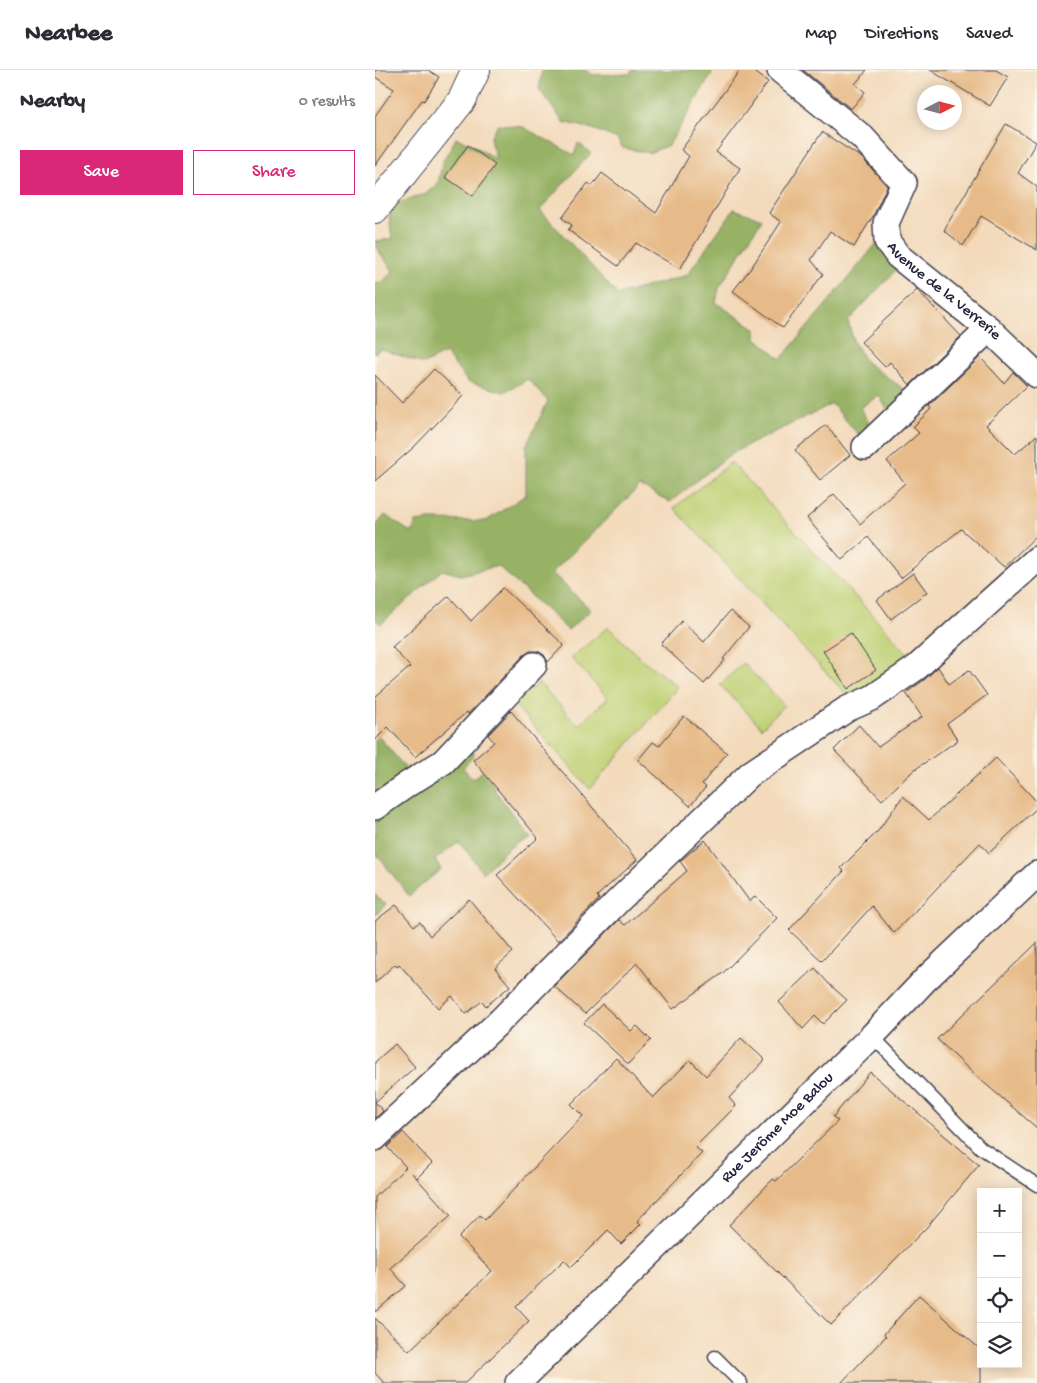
<!DOCTYPE html>
<html lang="en">
<head>
<meta charset="utf-8">
<style>
	:root { --surface:#fff; --page:#f2f2f3; --text:#2b2b33; --muted:#7c7c81; --line:#e1e1e2; --accent:#db2777 }
	body { margin:0; font-family:"Gochi Hand",sans-serif; background:var(--page); color:var(--text) }
	.controls { position:absolute; right:15px; bottom:15px; display:grid; overflow:hidden; border-radius:0px; box-shadow:0 2px 12px #0003 }
	.controls button { width:45px; height:45px; display:grid; place-items:center; padding:0; border:0; border-bottom:1px solid var(--line); background:var(--surface); color:var(--text); font:25px sans-serif }
	.compass { position:absolute; left:542px; top:15px; width:45px; height:45px; border-radius:50%; background:var(--surface); box-shadow:0 2px 12px #0003; rotate:84deg }
	.list { margin:0; padding:0; list-style:none }
	h2 { display:flex; justify-content:space-between; align-items:center; height:65px; margin:0; padding:0 20px; font-size:21px }
	h2 small { font-size:16px; font-weight:400; color:var(--muted) }
	.actions { display:flex; gap:10px; padding:15px 20px }
	.actions a { flex:1; padding:11px 0; border:1px solid var(--accent); border-radius:0px; text-align:center; font-size:18px; color:var(--accent) }
	.actions .main { background:var(--accent); color:#fff }
	.icon { flex:none; width:28px; height:28px; fill:none; stroke:currentColor; stroke-width:2; stroke-linecap:round; stroke-linejoin:round }
	.map { position:relative; flex:none; width:662px; height:1313px; overflow:hidden }
	header { display:flex; align-items:center; gap:30px; box-sizing:border-box; height:70px; padding:0 25px; background:var(--surface); border-bottom:1px solid var(--line) }
	header strong { font-size:24px }
	nav { display:flex; gap:28px; margin-inline-start:auto; font-size:18px }
	main { display:flex }
	aside { flex:1; background:var(--surface) }
	.map>svg:first-child { display:block }
	.green { fill:#bfd073; stroke:#707957 }
	.forest { fill:#97b265; stroke:#5c6a50 }
	.building { fill:#e7bb89 }
	.lines { fill:none; stroke-linecap:round; stroke-linejoin:round }
	.service-casing { stroke:#413e4e; stroke-width:15 }
	.minor-casing { stroke:#413e4e; stroke-width:28 }
	.tertiary-casing { stroke:#413e4e; stroke-width:30 }
	.service { stroke:#fff; stroke-width:12 }
	.minor { stroke:#fff; stroke-width:25 }
	.tertiary { stroke:#fff; stroke-width:28 }
	.labels { text-anchor:middle; dominant-baseline:central; stroke-width:4; stroke-linejoin:round; paint-order:stroke }
	.street-label { font-size:16px; fill:#22223b; stroke:#fbf7ec }
</style>
</head>
<body>
<header>
<strong>Nearbee</strong>
<nav><a>Map</a><a>Directions</a><a>Saved</a></nav>
</header>
<main>
<aside>
<h2>Nearby<small>0 results</small></h2>
<ul class="list">
</ul>
<div class="actions"><a class="main">Save</a><a>Share</a></div>
</aside>
<div class="map">
<svg width="662" height="1313" viewBox="0 0 662 1313">
	<rect width="100%" height="100%" fill="#fbf7ec"/>
	<filter id="ink" filterUnits="userSpaceOnUse"><feTurbulence type="fractalNoise" baseFrequency=".02" numOctaves="2"/><feDisplacementMap in="SourceGraphic" scale="10" xChannelSelector="R" yChannelSelector="G"/><feConvolveMatrix kernelMatrix="1 2 1 2 8 2 1 2 1" color-interpolation-filters="sRGB"/></filter>
	<filter id="wash" filterUnits="userSpaceOnUse"><feTurbulence type="fractalNoise" baseFrequency=".0096" numOctaves="4" result="noise"/><feDisplacementMap in="SourceGraphic" scale="20" xChannelSelector="R" yChannelSelector="G"/><feGaussianBlur stdDeviation="1.12" result="paint"/><feColorMatrix in="noise" values="0 0 0 0 0 0 0 0 0 0 0 0 0 0 0 0 0 1.4 0 .05"/><feComposite in="paint" operator="in"/></filter>
	<g filter="url(#wash)">
		<rect width="100%" height="100%" fill="#f3dabb"/>
		<g class="green">
			<path d="M 356,392 L 536,587 L 478,632 L 299,438 Z"/>
			<path d="M 233,557 L 265,588 L 303,617 L 215,719 L 138,633 L 164,613 L 203,655 L 233,628 L 196,588 Z"/>
			<path d="M 368,593 L 409,635 L 387,658 L 345,615 Z"/>
		</g>
		<g class="forest">
			<path d="M 167,0 L 211,0 L 218,5 L 255,4 L 257,0 L 339,0 L 294,75 L 274,83 L 248,78 L 242,69 L 218,59 L 188,52 L 164,19 Z"/>
			<path d="M 123,54 L 148,57 L 199,85 L 203,73 L 216,83 L 165,140 L 243,225 L 312,205 L 359,139 L 387,149 L 344,218 L 341,233 L 381,259 L 381,268 L 406,289 L 502,173 L 522,199 L 473,251 L 479,273 L 491,292 L 533,322 L 513,341 L 504,325 L 485,338 L 497,358 L 487,369 L 457,334 L 357,383 L 295,432 L 265,416 L 177,503 L 216,540 L 193,560 L 123,496 L 86,505 L 67,500 L 6,554 L 0,549 L 0,457 L 10,445 L 37,463 L 41,452 L 55,450 L 111,451 L 151,425 L 151,376 L 173,331 L 153,309 L 129,322 L 93,312 L 70,283 L 49,294 L 6,279 L 0,283 L 0,212 L 5,214 L 18,201 L 5,183 L 0,171 L 17,169 L 14,145 L 20,134 L 51,124 L 63,113 L 68,91 L 81,68 L 97,74 L 121,90 C 117,71 110,72 123,54 Z"/>
			<path d="M 0,662 L 32,700 L 93,679 L 100,684 L 88,698 L 98,709 L 110,699 L 121,722 L 152,764 L 133,778 L 108,803 L 84,771 L 60,790 L 66,799 L 34,826 L 0,782 Z"/>
			<path d="M 0,825 L 11,834 L 0,846 Z"/>
		</g>
		<g id="blocks">
			<g class="building">
				<path d="M 0,0 L 53,0 L 64,7 L 49,31 L 47,30 L 0,96 L 0,46 L 19,19 L 0,7 Z"/>
				<path d="M 365,0 L 377,0 L 393,12 L 341,82 L 365,98 L 305,199 L 261,173 L 243,196 L 193,160 L 197,155 L 187,148 L 213,113 L 217,116 L 227,103 L 281,143 L 314,86 L 306,80 Z"/>
				<path d="M 428,0 L 492,0 L 480,14 L 490,22 L 476,39 Z"/>
				<path d="M 555,0 L 621,0 L 633,7 L 615,36 Z"/>
				<path d="M 631,54 L 661,72 L 643,103 L 662,117 L 662,180 L 606,146 L 588,176 L 569,160 Z"/>
				<path d="M 447,62 L 487,88 L 512,116 L 498,146 L 479,177 L 455,161 L 436,190 L 448,204 L 408,258 L 358,221 L 376,198 L 406,152 L 394,143 Z"/>
				<path d="M 93,75 L 120,95 L 98,126 L 70,107 Z"/>
				<path d="M 542,220 L 586,266 L 535,315 L 515,292 L 510,297 L 486,272 Z"/>
				<path d="M 605,287 L 629,313 L 638,302 L 652,316 L 611,355 L 640,384 L 662,365 L 662,465 L 629,497 L 586,459 L 526,508 L 493,467 L 467,490 L 432,448 L 459,424 L 485,454 L 530,413 L 512,391 L 544,363 L 538,357 L 556,339 L 554,336 Z"/>
				<path d="M 59,299 L 88,326 L 39,377 L 0,411 L 0,305 L 27,333 Z"/>
				<path d="M 451,355 L 475,385 L 445,410 L 420,380 Z"/>
				<path d="M 538,503 L 552,522 L 516,549 L 502,530 Z"/>
				<path d="M 128,518 L 189,575 L 173,592 L 169,585 L 163,581 L 155,581 L 149,585 L 93,644 L 92,642 L 40,687 L 13,657 L 0,670 L 0,627 L 35,597 L 17,577 L 74,526 L 96,551 Z"/>
				<path d="M 355,541 L 374,557 L 348,589 L 350,590 L 329,614 L 286,574 L 307,551 L 329,572 Z"/>
				<path d="M 476,563 L 501,600 L 473,619 L 448,581 Z"/>
				<path d="M 563,597 L 574,614 L 594,600 L 612,625 L 572,654 L 583,670 L 539,700 L 507,730 L 459,680 L 484,655 L 503,677 L 547,647 L 531,623 L 549,610 Z"/>
				<path d="M 136,641 L 262,790 L 222,826 L 224,829 L 183,871 L 122,805 L 163,768 L 98,690 L 119,672 L 113,665 Z"/>
				<path d="M 309,646 L 352,683 L 327,714 L 331,717 L 315,736 L 263,690 L 278,672 L 284,676 Z"/>
				<path d="M 621,688 L 662,732 L 662,738 L 614,783 L 605,773 L 519,863 L 497,836 L 447,891 L 414,860 L 469,801 L 466,798 L 503,761 L 528,726 L 554,750 Z"/>
				<path d="M 330,770 L 375,832 L 380,826 L 402,848 L 348,903 L 298,939 L 262,893 L 210,944 L 179,916 L 244,850 L 250,855 L 312,801 L 305,791 Z"/>
				<path d="M 94,829 L 138,882 L 120,898 L 135,916 L 111,936 L 107,931 L 91,944 L 77,926 L 63,938 L 24,894 L 22,896 L 20,894 L 0,913 L 0,851 L 21,835 L 39,856 L 45,852 L 55,866 Z"/>
				<path d="M 662,873 L 662,1058 L 600,1005 L 562,969 Z"/>
				<path d="M 440,898 L 454,914 L 472,930 L 448,954 L 440,946 L 428,959 L 404,932 Z"/>
				<path d="M 227,934 L 256,961 L 262,956 L 276,970 L 253,994 L 209,953 Z"/>
				<path d="M 366,968 L 390,990 L 354,1028 L 361,1036 L 320,1077 L 327,1083 L 262,1151 L 266,1154 L 246,1174 L 233,1160 L 196,1197 L 189,1190 L 141,1237 L 154,1251 L 90,1313 L 9,1313 L 0,1303 L 0,1248 L 34,1281 L 117,1201 L 84,1167 L 105,1145 L 110,1150 L 208,1046 L 196,1034 L 241,988 L 278,1028 L 315,990 L 331,1006 Z"/>
				<path d="M 20,974 L 40,997 L 0,1032 L 8,1041 L 0,1048 L 0,992 Z"/>
				<path d="M 495,1002 L 604,1095 L 551,1158 L 456,1255 L 354,1155 L 398,1109 L 401,1111 L 463,1051 L 458,1047 Z"/>
				<path d="M 28,1062 L 57,1093 L 42,1108 L 37,1103 L 76,1146 L 15,1198 L 31,1216 L 0,1242 L 0,1127 L 31,1097 L 12,1077 Z"/>
				<path d="M 544,1225 L 606,1280 L 606,1313 L 466,1313 L 511,1266 L 509,1264 Z"/>
			</g>
		</g>
	</g>
	<g filter="url(#ink)">
		<use href="#blocks" fill-opacity="0" stroke="#413e4e" stroke-width="1"/>
		<g class="lines">
			<g class="service-casing">
				<g id="service">
					<path d="M 497,966 L 606,1078 L 662,1115"/>
					<path d="M 340,1287 L 366,1313"/>
				</g>
			</g>
			<g class="minor-casing">
				<g id="minor">
					<path id="s1" d="M 405,0 L 487,67 L 529,113 L 511,153 L 512,171 L 523,186 L 614,259 L 662,305"/>
					<path d="M 490,377 L 614,259"/>
					<path d="M 0,737 L 33,714 L 68,692 L 159,595"/>
					<path d="M 0,1068 L 126,950 L 245,829 L 375,704 L 472,639 L 497,628 L 541,598 L 662,489"/>
					<path id="s2" d="M 143,1313 L 497,966 L 551,909 L 662,804"/>
				</g>
			</g>
			<g class="tertiary-casing">
				<path id="tertiary" d="M 0,139 L 87,30 L 101,0"/>
			</g>
			<use href="#service" class="service"/>
			<use href="#minor" class="minor"/>
			<use href="#tertiary" class="tertiary"/>
		</g>
	</g>
	<g class="labels">
		<g class="street-label">
			<text stroke="none"><textPath href="#s1" startOffset="306">Avenue de la Verrerie</textPath></text>
			<text stroke="none"><textPath href="#s2" startOffset="364">Rue Jerôme Moe Balou</textPath></text>
		</g>
	</g>
</svg>
<div class="controls">
<button>+</button>
<button>−</button>
<button><svg class="icon" aria-label="locate" viewBox="0 0 24 24"><circle cx="12" cy="12" r="6"/><path d="M12 2v4M12 18v4M2 12h4M18 12h4"/></svg></button>
<button><svg class="icon" aria-label="layers" viewBox="0 0 24 24"><path d="M12 4l9 5-9 5-9-5zM3 14l9 5 9-5"/></svg></button>
</div>
<svg class="compass" viewBox="-18 -18 36 36"><path d="M0-13l5 13h-10z" fill="#e53935"/><path d="M0 13l5-13h-10z" fill="#7c7c81"/></svg>
</div>
</main>
</body>
</html>
